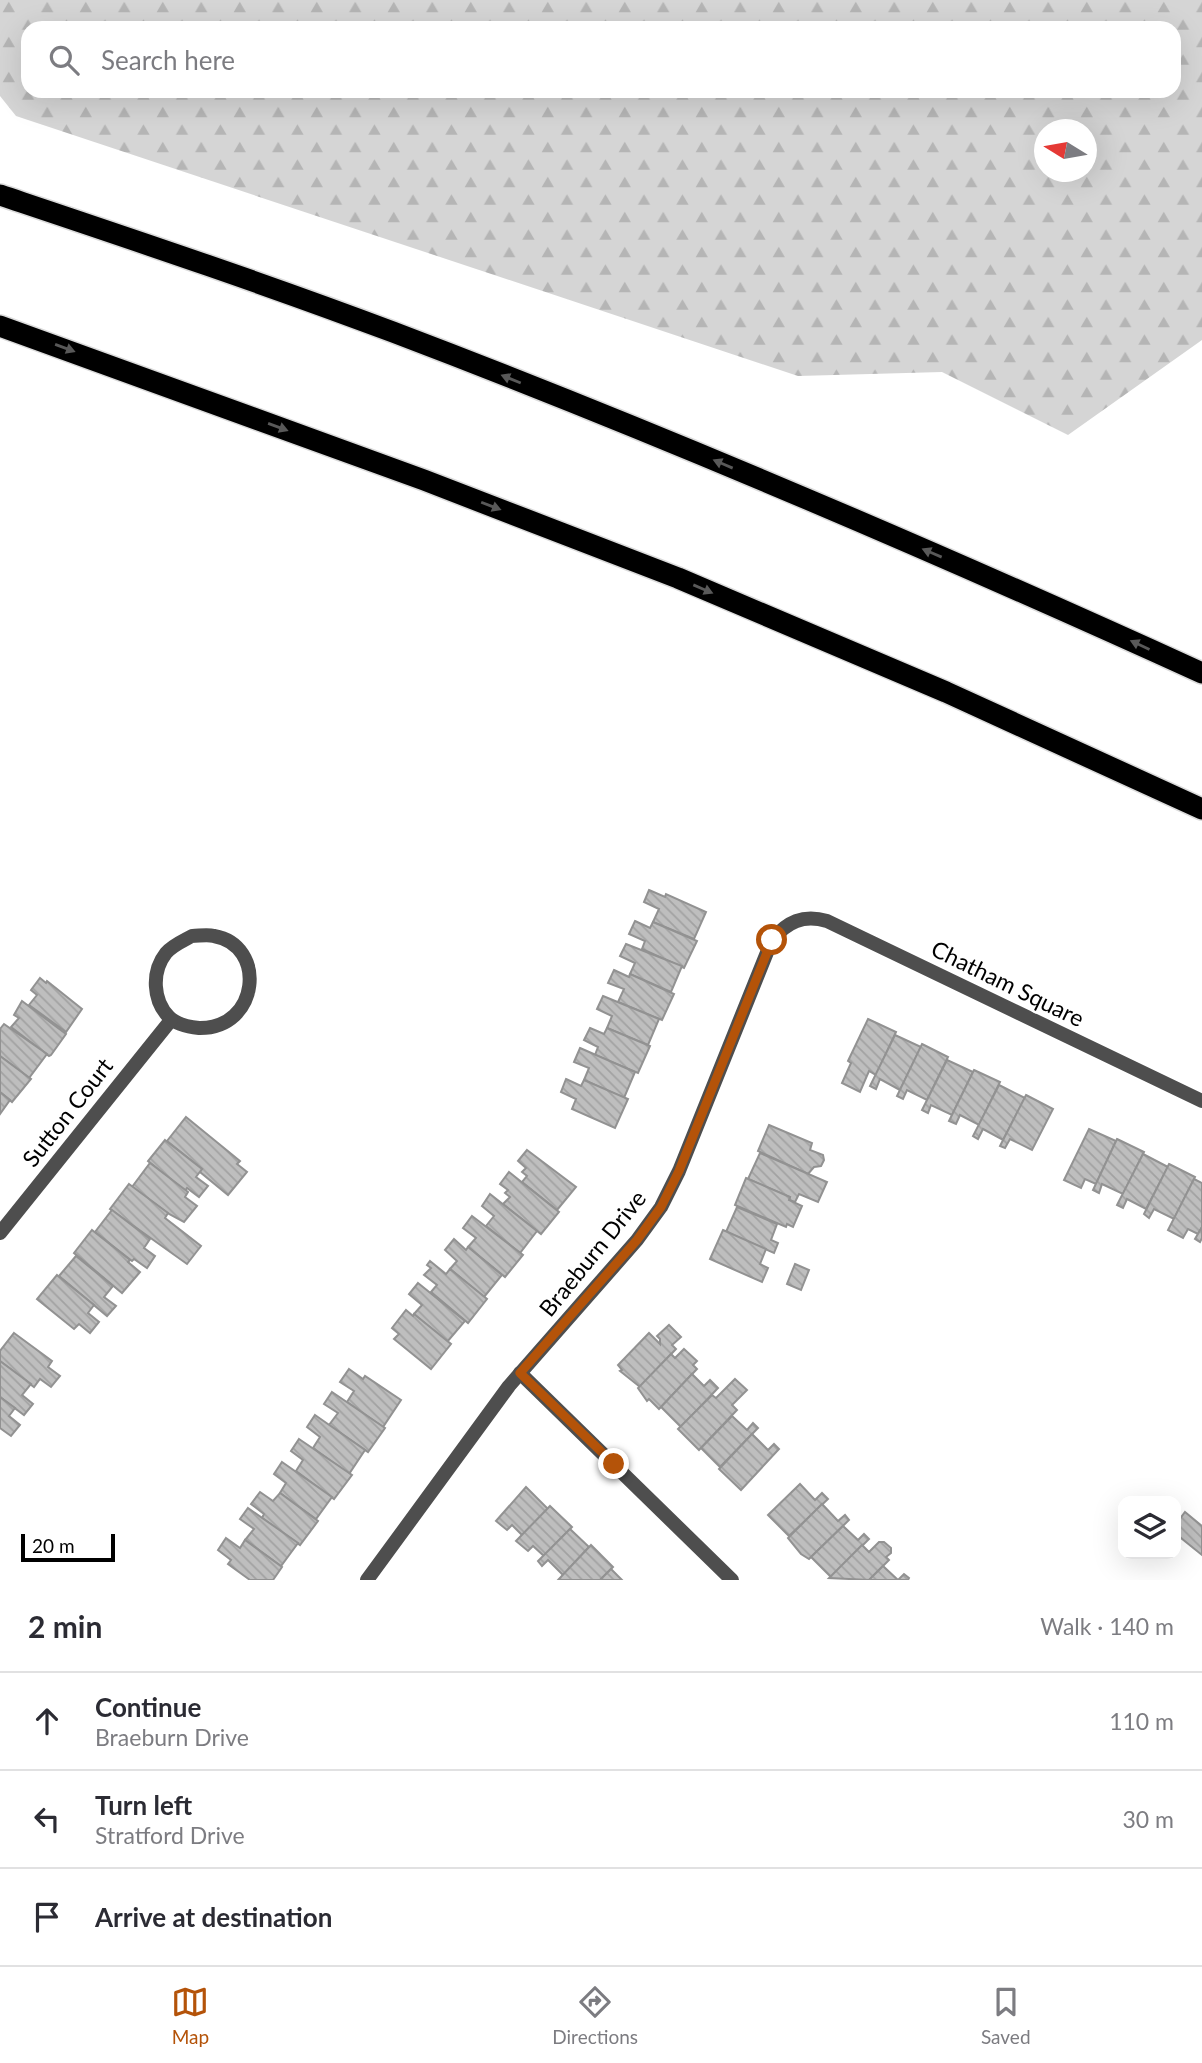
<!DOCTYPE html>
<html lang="en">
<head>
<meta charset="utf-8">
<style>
	:root { --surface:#fff; --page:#f7f7f7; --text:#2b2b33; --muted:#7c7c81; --line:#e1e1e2; --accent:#b45309 }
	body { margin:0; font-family:Lato,sans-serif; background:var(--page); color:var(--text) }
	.controls { position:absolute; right:21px; bottom:21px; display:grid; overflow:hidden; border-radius:14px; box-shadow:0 7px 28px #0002 }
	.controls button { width:63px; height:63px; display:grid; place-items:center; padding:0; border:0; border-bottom:2px solid var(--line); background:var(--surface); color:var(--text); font:35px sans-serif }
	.compass { position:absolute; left:1034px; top:119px; width:63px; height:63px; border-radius:50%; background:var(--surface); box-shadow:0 7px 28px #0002; rotate:281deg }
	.scale { position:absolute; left:21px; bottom:18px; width:94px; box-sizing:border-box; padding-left:7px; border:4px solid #000; border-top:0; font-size:19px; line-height:24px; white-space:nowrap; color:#000; -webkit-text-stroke:5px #fff; paint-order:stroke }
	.stop { position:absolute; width:21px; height:21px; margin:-16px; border:5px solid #b45309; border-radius:50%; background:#fff }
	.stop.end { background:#b45309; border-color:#fff; box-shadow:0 2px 7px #0008 }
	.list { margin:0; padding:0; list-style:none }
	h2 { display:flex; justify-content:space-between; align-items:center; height:91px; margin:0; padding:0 28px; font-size:30px }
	h2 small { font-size:23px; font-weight:400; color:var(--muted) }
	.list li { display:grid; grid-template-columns:46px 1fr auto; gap:21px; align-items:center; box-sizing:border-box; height:98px; padding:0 28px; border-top:2px solid var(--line) }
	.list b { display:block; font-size:26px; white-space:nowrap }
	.list p { margin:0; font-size:23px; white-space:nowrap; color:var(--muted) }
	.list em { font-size:23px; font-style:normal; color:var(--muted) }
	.icon { flex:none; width:38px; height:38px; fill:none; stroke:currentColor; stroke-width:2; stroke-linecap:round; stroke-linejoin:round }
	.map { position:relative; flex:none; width:1202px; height:1580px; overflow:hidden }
	.search { position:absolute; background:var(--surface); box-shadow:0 7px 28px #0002; left:21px; right:21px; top:21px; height:77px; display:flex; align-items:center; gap:18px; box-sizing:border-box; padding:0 24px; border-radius:21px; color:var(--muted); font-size:26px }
	.sheet { height:385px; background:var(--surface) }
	nav { display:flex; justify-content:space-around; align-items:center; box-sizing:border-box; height:98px; border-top:2px solid var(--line); background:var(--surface); font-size:19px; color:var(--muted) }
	nav a { display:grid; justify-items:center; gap:4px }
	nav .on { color:var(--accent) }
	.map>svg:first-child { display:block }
	.forest { fill:url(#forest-firs); fill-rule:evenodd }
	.building { fill:url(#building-back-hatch); stroke:#929292; stroke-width:2 }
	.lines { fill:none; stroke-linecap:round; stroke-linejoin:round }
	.motorway-casing { stroke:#dbdbdb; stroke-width:24 }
	.minor { stroke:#4e4e4e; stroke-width:14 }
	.motorway { stroke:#000; stroke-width:21 }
	.oneway { fill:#595959 }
	.route { stroke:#b45309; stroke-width:9 }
	.labels { text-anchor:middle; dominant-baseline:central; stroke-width:5; stroke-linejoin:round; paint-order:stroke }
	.street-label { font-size:23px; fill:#000; stroke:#fff }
</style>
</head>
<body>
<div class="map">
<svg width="1202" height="1580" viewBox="0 0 1202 1580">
	<defs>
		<pattern id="forest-firs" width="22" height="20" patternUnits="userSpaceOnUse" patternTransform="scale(1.75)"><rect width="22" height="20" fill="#d5d5d5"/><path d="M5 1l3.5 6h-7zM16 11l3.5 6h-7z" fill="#b5b5b5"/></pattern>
		<pattern id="building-back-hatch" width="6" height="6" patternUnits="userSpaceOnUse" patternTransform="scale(1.75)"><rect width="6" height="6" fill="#bebebe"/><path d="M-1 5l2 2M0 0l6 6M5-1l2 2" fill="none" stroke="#a2a2a2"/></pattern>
	</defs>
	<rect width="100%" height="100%" fill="#fff"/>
	<path class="forest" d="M 0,0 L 1202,0 L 1202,340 L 1068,435 L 942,372 L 798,376 L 16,116 L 0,96 ZM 28,28 L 1174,28 L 1174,91 L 28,91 ZM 1044,130 L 1086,130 L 1086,172 L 1044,172 Z"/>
	<g class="building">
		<path d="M 649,890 L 665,897 L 666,894 L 706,912 L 694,939 L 653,922 L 659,909 L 644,902 Z"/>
		<path d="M 635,921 L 650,928 L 653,922 L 697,941 L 684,968 L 642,949 L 645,941 L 629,934 Z"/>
		<path d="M 626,944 L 682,966 L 671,992 L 630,974 L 635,963 L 620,956 Z"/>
		<path d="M 614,970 L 629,977 L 630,974 L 674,994 L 662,1020 L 618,1002 L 624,989 L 608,983 Z"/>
		<path d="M 40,978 L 46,983 L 47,981 L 82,1009 L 66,1032 L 29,1005 L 37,995 L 31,990 Z"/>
		<path d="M 603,996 L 659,1019 L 648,1045 L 607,1028 L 612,1016 L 597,1009 Z"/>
		<path d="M 22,1001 L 66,1034 L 51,1055 L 49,1056 L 11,1027 L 19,1018 L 14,1015 Z"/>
		<path d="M 868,1019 L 896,1032 L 876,1075 L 869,1071 L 860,1092 L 842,1083 L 851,1063 L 848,1061 Z"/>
		<path d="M 4,1024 L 47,1054 L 29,1078 L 0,1056 L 0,1029 Z"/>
		<path d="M 590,1028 L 604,1034 L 607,1028 L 650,1046 L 638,1073 L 595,1055 L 598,1047 L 584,1040 Z"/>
		<path d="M 895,1035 L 921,1047 L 900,1090 L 880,1079 L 876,1089 L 870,1086 Z"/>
		<path d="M 922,1044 L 948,1057 L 927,1100 L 907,1090 L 903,1099 L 897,1096 Z"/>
		<path d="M 580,1048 L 635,1072 L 624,1098 L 584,1080 L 589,1068 L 574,1062 Z"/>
		<path d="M 0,1056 L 31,1079 L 12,1102 L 0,1092 Z"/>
		<path d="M 947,1060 L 973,1072 L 952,1115 L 931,1105 L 928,1113 L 922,1110 Z"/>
		<path d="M 974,1070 L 1000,1082 L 979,1125 L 960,1115 L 956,1124 L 949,1121 Z"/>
		<path d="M 566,1079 L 581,1086 L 584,1080 L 628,1099 L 615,1128 L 572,1109 L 576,1099 L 561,1092 Z"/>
		<path d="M 999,1085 L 1025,1098 L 1003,1140 L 983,1129 L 978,1139 L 973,1136 Z"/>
		<path d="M 0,1092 L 10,1100 L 0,1114 Z"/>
		<path d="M 1026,1095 L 1053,1109 L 1032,1150 L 1010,1139 L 1005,1148 L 1000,1146 Z"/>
		<path d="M 186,1117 L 240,1161 L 237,1164 L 247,1172 L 228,1195 L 200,1172 L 202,1169 L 167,1141 Z"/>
		<path d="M 769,1125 L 812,1143 L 810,1150 L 823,1155 L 824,1160 L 821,1166 L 814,1167 L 808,1174 L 758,1151 Z"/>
		<path d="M 1089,1129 L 1116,1141 L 1096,1184 L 1085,1179 L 1081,1188 L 1064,1180 Z"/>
		<path d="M 1117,1139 L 1144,1152 L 1123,1194 L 1102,1184 L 1099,1193 L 1093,1190 Z"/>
		<path d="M 165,1140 L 202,1169 L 196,1177 L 208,1186 L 199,1197 L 187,1188 L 185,1191 L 148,1161 Z"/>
		<path d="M 527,1150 L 576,1187 L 557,1210 L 522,1182 L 527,1176 L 522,1172 L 526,1168 L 518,1161 Z"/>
		<path d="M 760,1153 L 827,1182 L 818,1202 L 799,1194 L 795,1202 L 789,1200 L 790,1197 L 748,1179 Z"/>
		<path d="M 1143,1154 L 1168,1167 L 1146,1209 L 1127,1199 L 1123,1208 L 1117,1205 Z"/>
		<path d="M 150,1163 L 188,1192 L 185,1197 L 197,1206 L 184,1222 L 169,1214 L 132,1187 Z"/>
		<path d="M 1169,1164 L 1195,1177 L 1174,1219 L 1154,1209 L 1149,1218 L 1144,1214 Z"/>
		<path d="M 509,1172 L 559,1212 L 541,1234 L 503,1204 L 510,1197 L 505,1193 L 508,1190 L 500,1184 Z"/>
		<path d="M 746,1178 L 790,1197 L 789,1200 L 802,1206 L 793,1227 L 787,1224 L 786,1227 L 735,1205 Z"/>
		<path d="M 1194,1179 L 1202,1183 L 1202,1227 L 1198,1234 L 1188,1229 L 1183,1238 L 1168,1230 Z"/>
		<path d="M 129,1184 L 168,1213 L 165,1218 L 201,1246 L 187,1264 L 110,1209 Z"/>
		<path d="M 490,1194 L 537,1231 L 520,1253 L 486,1226 L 494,1216 L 482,1206 Z"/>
		<path d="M 737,1207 L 777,1224 L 771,1240 L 778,1243 L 774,1253 L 726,1232 Z"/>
		<path d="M 112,1210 L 150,1239 L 144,1248 L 155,1256 L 147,1268 L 134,1259 L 132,1261 L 95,1232 Z"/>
		<path d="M 472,1216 L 523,1255 L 505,1277 L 468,1247 L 476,1238 L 463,1228 Z"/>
		<path d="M 1202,1227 L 1202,1238 L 1200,1242 L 1195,1239 Z"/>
		<path d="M 92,1230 L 130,1260 L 128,1262 L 140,1272 L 122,1293 L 74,1253 Z"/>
		<path d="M 723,1230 L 766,1249 L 760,1264 L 768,1268 L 762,1282 L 710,1259 Z"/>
		<path d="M 454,1239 L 466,1250 L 468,1247 L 502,1275 L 484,1297 L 450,1269 L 457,1261 L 445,1250 Z"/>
		<path d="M 76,1256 L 113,1286 L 104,1297 L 116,1306 L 107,1316 L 59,1276 Z"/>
		<path d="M 430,1261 L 446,1274 L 450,1269 L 487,1299 L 468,1323 L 431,1292 L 437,1285 L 424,1275 L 431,1268 L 427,1265 Z"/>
		<path d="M 795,1264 L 809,1270 L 801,1290 L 787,1284 Z"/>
		<path d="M 57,1275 L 94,1305 L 88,1313 L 99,1322 L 90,1333 L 79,1324 L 74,1329 L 37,1299 Z"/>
		<path d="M 418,1283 L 465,1321 L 447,1342 L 414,1314 L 422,1305 L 409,1294 Z"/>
		<path d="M 406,1310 L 413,1316 L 414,1314 L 451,1344 L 431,1369 L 394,1339 L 399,1334 L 392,1328 Z"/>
		<path d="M 669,1325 L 681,1337 L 672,1345 L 676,1349 L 640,1387 L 620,1371 L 622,1370 L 618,1365 L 649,1333 L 660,1344 L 660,1339 L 657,1336 Z"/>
		<path d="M 14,1333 L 52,1361 L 48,1367 L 60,1376 L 51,1387 L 40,1379 L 34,1387 L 0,1361 L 0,1351 Z"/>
		<path d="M 684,1349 L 697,1361 L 693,1365 L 697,1369 L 659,1409 L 649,1399 L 647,1401 L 638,1388 L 671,1354 L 675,1358 Z"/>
		<path d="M 0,1361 L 31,1384 L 22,1395 L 33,1404 L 24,1415 L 0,1397 Z"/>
		<path d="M 349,1369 L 363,1379 L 365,1376 L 401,1400 L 383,1427 L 347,1402 L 354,1391 L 340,1382 Z"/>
		<path d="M 692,1374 L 704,1386 L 710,1380 L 718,1388 L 681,1427 L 661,1407 Z"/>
		<path d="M 735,1379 L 747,1390 L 732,1405 L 737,1410 L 699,1450 L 678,1429 L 712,1395 L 716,1398 Z"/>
		<path d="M 332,1392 L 385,1428 L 368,1452 L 329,1425 L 338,1413 L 324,1404 Z"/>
		<path d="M 0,1397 L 15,1408 L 9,1416 L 20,1425 L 11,1436 L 0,1428 Z"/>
		<path d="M 315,1415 L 365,1450 L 349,1474 L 313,1448 L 320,1437 L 307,1427 Z"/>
		<path d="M 732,1416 L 747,1430 L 753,1423 L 758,1428 L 720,1467 L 701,1448 Z"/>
		<path d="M 752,1434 L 768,1450 L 774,1444 L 779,1449 L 741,1490 L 719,1469 Z"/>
		<path d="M 299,1439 L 352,1475 L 334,1499 L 296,1471 L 303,1460 L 291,1451 Z"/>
		<path d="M 282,1462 L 332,1497 L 316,1519 L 280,1493 L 286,1483 L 274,1474 Z"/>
		<path d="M 800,1484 L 815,1500 L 822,1493 L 828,1499 L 789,1536 L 768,1515 Z"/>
		<path d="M 526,1487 L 548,1509 L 522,1535 L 512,1525 L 507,1530 L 496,1521 Z"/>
		<path d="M 260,1492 L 273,1501 L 280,1493 L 318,1521 L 300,1545 L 262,1518 L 264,1514 L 251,1504 Z"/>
		<path d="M 822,1504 L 838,1521 L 845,1515 L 849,1520 L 809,1559 L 801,1554 L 788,1538 Z"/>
		<path d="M 550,1506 L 572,1527 L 544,1556 L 533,1546 L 528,1551 L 516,1541 Z"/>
		<path d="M 248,1508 L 298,1543 L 281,1566 L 245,1540 L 254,1529 L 240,1519 Z"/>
		<path d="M 1185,1512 L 1202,1526 L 1202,1555 L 1176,1534 L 1176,1524 Z"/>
		<path d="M 843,1526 L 858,1540 L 864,1534 L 869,1539 L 831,1577 L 811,1557 Z"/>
		<path d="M 570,1529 L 589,1547 L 563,1575 L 548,1560 L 542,1566 L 538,1561 Z"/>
		<path d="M 226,1538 L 240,1548 L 245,1540 L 282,1567 L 273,1580 L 250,1580 L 228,1564 L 231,1560 L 218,1550 Z"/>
		<path d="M 879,1542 L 884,1542 L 891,1548 L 891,1553 L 886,1557 L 889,1560 L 869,1580 L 829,1578 L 862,1545 L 869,1552 Z"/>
		<path d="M 591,1545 L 613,1567 L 600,1580 L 558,1580 Z"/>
		<path d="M 883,1566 L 898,1580 L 904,1574 L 909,1578 L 908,1580 L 869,1580 Z"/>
		<path d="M 611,1569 L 622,1580 L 600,1580 Z"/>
	</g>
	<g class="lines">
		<g class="motorway-casing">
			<g id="motorway">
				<path d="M 0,195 C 131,239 263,283 393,332 C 667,436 936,552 1202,673"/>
				<path d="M 0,326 L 424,480 L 678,578 L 946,692 L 1202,809"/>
			</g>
		</g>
		<g class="minor">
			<path d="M 192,936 C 199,936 207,934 214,936 C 267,945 260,1029 199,1028 C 189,1027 176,1024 169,1017 C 153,1001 151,972 166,953 C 173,945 183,941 192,936 Z"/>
			<path d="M 0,1233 L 171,1020"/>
			<path d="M 520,1373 L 732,1580"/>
			<path d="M 367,1580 L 509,1386 L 637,1240 L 661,1207 L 679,1171 L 772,940 C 787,922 803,914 827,921 L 1202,1101"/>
		</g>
		<use href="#motorway" class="motorway"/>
	</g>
	<defs><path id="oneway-solid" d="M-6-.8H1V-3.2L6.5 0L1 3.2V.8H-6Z" transform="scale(1.75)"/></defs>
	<g class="oneway">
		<use href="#oneway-solid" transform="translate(65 348) rotate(20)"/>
		<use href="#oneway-solid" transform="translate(511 379) rotate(-158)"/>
		<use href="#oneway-solid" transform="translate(278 427) rotate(20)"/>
		<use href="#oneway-solid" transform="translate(723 464) rotate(-157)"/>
		<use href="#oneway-solid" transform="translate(491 506) rotate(21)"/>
		<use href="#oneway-solid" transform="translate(932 553) rotate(-157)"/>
		<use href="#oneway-solid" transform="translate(703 589) rotate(23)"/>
		<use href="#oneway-solid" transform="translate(1140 645) rotate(-155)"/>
	</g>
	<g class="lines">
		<path class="route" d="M 614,1464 L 520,1373 L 637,1240 L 661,1207 L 679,1171 L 772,940"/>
	</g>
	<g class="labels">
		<g class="street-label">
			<text transform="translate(1008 983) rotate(26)">Chatham Square</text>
			<text transform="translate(67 1112) rotate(-52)">Sutton Court</text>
			<text transform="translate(592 1253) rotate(-51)">Braeburn Drive</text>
		</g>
	</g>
</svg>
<div class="controls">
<button><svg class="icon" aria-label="layers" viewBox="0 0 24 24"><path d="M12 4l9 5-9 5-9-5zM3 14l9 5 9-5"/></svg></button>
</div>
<svg class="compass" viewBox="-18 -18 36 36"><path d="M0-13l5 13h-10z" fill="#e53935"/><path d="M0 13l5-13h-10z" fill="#7c7c81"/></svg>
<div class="scale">20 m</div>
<div class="stop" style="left:772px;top:940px"></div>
<div class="stop end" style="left:614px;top:1464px"></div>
<div class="search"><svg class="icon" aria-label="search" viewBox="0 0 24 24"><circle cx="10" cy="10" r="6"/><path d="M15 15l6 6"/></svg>Search here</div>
</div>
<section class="sheet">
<h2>2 min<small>Walk · 140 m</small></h2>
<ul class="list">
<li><svg class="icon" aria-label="ahead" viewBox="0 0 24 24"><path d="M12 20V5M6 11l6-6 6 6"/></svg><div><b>Continue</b><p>Braeburn Drive</p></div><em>110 m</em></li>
<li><svg class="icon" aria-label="left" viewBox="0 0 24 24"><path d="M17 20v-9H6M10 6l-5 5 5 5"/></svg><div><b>Turn left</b><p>Stratford Drive</p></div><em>30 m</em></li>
<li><svg class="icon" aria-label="arrive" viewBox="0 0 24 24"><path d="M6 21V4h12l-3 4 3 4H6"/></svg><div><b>Arrive at destination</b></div></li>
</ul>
</section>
<nav>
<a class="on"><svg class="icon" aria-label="map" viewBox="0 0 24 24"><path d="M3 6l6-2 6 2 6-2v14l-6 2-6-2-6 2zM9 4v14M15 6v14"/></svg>Map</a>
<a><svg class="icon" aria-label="directions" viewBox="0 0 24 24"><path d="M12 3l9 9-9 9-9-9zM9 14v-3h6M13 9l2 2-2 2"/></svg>Directions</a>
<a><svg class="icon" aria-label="saved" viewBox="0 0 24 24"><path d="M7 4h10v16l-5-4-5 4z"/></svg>Saved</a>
</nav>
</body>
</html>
